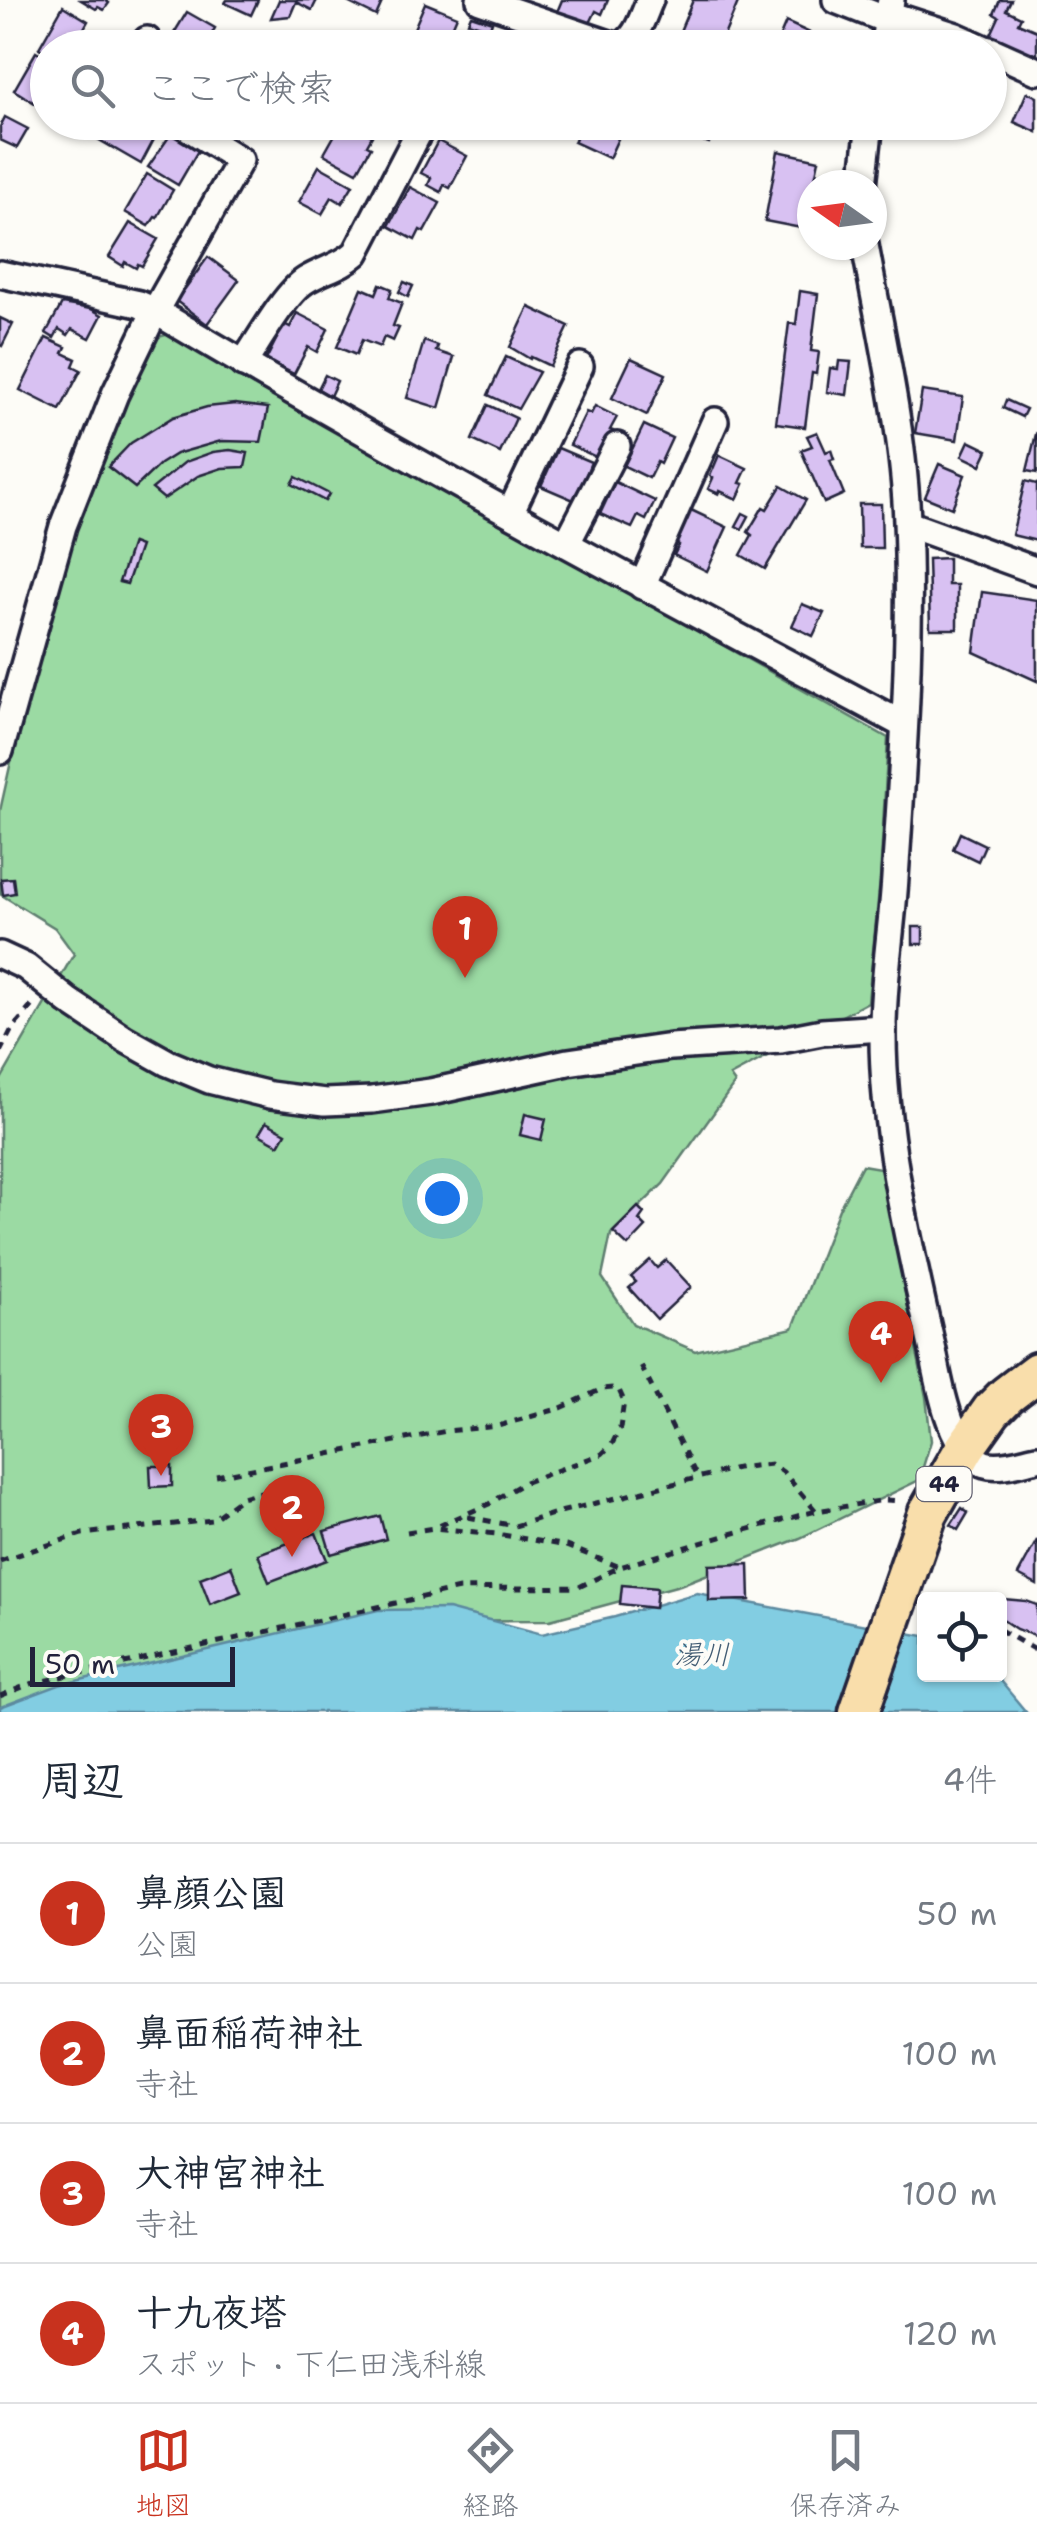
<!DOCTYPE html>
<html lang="ja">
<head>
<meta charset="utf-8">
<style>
	:root { --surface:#fff; --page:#f6f6f7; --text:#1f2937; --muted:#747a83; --line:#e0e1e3; --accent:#c8321e }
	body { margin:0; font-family:"Shantell Sans","Klee One",sans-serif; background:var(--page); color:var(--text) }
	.controls { position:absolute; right:30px; bottom:30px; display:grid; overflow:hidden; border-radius:10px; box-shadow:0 2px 8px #0004 }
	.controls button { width:90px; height:90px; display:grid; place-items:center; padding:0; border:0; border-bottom:2px solid var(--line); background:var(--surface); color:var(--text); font:50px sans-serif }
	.compass { position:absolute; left:797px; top:170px; width:90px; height:90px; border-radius:50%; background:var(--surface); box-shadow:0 2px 8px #0004; rotate:284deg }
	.scale { position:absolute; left:30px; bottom:25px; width:205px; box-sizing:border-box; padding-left:10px; border:5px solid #22223b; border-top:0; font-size:28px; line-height:35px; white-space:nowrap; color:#22223b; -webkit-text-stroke:8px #fdfcf7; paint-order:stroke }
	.you { position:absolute; left:442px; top:1198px; width:35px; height:35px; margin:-25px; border:8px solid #fff; border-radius:50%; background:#1a73e8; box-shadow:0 0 0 15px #1a73e833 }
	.badge { display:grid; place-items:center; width:65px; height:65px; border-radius:50%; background:var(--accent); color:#fff; font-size:32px; font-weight:700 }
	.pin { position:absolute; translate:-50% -82px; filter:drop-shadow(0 2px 5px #0008) }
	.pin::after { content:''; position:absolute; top:52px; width:35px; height:30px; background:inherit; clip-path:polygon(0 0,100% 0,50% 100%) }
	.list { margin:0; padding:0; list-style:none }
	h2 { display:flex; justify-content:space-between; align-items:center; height:130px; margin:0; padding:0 40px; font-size:42px }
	h2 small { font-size:32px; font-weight:400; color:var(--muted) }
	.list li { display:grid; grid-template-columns:65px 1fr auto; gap:30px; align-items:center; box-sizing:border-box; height:140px; padding:0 40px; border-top:2px solid var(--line) }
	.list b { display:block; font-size:38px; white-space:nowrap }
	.list p { margin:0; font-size:32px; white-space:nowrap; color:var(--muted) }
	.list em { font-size:32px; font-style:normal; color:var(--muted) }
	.icon { flex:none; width:55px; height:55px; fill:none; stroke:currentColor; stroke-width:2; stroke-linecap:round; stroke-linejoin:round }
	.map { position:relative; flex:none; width:1037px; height:1712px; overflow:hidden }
	.search { position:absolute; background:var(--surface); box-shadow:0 2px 8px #0004; left:30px; right:30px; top:30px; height:110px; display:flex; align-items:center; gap:25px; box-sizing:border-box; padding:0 35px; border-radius:55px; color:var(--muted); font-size:38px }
	.sheet { height:690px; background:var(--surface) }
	nav { display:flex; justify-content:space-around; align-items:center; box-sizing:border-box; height:140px; border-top:2px solid var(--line); background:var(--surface); font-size:28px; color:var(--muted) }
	nav a { display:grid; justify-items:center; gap:5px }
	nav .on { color:var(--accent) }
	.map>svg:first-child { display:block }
	.green { fill:#9bdaa3; stroke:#5e7e6f; stroke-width:2.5 }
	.water { fill:#82cde2; stroke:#5c899f; stroke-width:2.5 }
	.building { fill:#d8c1f2; stroke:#22223b; stroke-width:2.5 }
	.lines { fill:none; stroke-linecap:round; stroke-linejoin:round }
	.street-casing { stroke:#22223b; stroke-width:32 }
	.primary-casing { stroke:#22223b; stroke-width:45 }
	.path { stroke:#22223b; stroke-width:5; stroke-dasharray:8 8; stroke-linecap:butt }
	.street { stroke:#fdfcf7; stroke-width:25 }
	.primary { stroke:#f9deab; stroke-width:38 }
	.labels { text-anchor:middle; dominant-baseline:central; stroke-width:8; stroke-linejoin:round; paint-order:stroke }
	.shield { fill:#fdfcf7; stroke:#646373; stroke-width:2.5 }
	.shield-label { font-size:22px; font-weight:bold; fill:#22223b }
	.water-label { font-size:28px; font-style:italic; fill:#445e75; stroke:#fdfcf7 }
</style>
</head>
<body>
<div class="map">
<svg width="1037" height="1712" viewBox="0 0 1037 1712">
	<rect width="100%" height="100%" fill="#fdfcf7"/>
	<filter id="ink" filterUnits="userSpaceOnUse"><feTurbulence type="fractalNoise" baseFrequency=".01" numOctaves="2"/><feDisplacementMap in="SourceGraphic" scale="20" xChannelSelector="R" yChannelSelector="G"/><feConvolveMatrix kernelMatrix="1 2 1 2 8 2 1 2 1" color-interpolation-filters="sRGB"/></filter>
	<g filter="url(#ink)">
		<path class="green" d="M 169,334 L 888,738 L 880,880 L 868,1002 L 730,1076 L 735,1083 L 663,1184 L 611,1234 L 602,1277 L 633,1324 L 695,1351 L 793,1328 L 839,1209 L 862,1165 L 880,1168 L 926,1397 L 931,1441 L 919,1480 L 800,1538 L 680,1585 L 550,1620 L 375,1621 L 0,1712 L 0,1081 L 74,954 L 55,928 L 0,894 L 0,811 L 33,663 L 66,549 L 106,442 L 152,339 Z"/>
		<path class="water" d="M 697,1593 L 924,1636 L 924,1674 L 999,1675 L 1001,1682 L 1026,1712 L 0,1712 L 0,1707 L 59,1685 L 378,1610 L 448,1609 L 542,1634 L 615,1617 Z"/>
		<g class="building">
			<path d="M 81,0 L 105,0 L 109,3 L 104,10 L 98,7 L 96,9 Z"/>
			<path d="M 227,0 L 258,0 L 251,15 L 225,3 Z"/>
			<path d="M 279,0 L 317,0 L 312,10 L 296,2 L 290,16 L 271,18 Z"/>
			<path d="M 343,0 L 383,0 L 376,16 Z"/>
			<path d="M 562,0 L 608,0 L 602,14 L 596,11 L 588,27 L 557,12 Z"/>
			<path d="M 693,0 L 739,0 L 719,48 L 673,48 Z"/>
			<path d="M 1000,0 L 1011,0 L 1006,10 L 1021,17 L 1018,23 L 1037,31 L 1037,61 L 989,39 L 999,17 L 994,14 Z"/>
			<path d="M 425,3 L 457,16 L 445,44 L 413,31 Z"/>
			<path d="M 63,6 L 88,21 L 73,48 L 48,48 L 48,53 L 39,48 Z"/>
			<path d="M 187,12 L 215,28 L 204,48 L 187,48 L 171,38 Z"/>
			<path d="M 471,15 L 492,22 L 485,41 L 477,38 L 481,26 L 468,22 Z"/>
			<path d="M 786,22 L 825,40 L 822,48 L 775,48 Z"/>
			<path d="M 499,34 L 522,45 L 520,48 L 493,48 Z"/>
			<path d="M 36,52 L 48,59 L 46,110 L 14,90 Z"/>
			<path d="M 1027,92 L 1037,97 L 1037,132 L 1014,122 Z"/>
			<path d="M 5,117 L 28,129 L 17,148 L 0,140 L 0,127 Z"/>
			<path d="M 87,122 L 149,122 L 149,124 L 159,130 L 141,164 L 82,130 Z"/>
			<path d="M 342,122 L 356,122 L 367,129 L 365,132 L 372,136 L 367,145 L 371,147 L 357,172 L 324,154 Z"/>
			<path d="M 466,122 L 488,122 L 482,133 L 465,125 Z"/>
			<path d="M 583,122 L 636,122 L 630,134 L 622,130 L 609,158 L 574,142 Z"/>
			<path d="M 659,122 L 716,122 L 709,143 L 658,127 Z"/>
			<path d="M 171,134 L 199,149 L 178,185 L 148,167 Z"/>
			<path d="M 438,141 L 467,156 L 450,188 L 444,185 L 441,192 L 428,185 L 431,178 L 421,173 Z"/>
			<path d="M 778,151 L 819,160 L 812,193 L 808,193 L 801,228 L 765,221 Z"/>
			<path d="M 319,166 L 353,185 L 342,203 L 332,197 L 322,214 L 299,202 Z"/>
			<path d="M 147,174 L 173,190 L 157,218 L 155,217 L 149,226 L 125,212 Z"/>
			<path d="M 410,187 L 440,203 L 424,232 L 420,230 L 415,240 L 389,226 Z"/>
			<path d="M 130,223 L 158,239 L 142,266 L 138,264 L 136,268 L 125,262 L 123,266 L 109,257 Z"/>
			<path d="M 208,257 L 239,280 L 207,324 L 176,301 Z"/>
			<path d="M 404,282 L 413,286 L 408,297 L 399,292 Z"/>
			<path d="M 380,284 L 392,289 L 389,298 L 402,303 L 393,326 L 399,328 L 393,341 L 384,337 L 380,347 L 362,340 L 356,355 L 337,347 L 362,288 L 376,294 Z"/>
			<path d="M 800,291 L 818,294 L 811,351 L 819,352 L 816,374 L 812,373 L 805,427 L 776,423 L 789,323 L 796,324 Z"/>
			<path d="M 62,304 L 91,309 L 102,315 L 90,338 L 72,329 L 68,335 L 59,329 L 54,338 L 46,333 Z"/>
			<path d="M 529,307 L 569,326 L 550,366 L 531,357 L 530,359 L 510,347 Z"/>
			<path d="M 297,313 L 328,329 L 317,352 L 308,347 L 294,374 L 266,360 L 284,324 L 290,327 Z"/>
			<path d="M 0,318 L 13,324 L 2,346 L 0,345 Z"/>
			<path d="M 46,338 L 66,347 L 63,353 L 76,359 L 73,366 L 81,370 L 60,410 L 20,390 Z"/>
			<path d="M 424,341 L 438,346 L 436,351 L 454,357 L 439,408 L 407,398 Z"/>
			<path d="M 506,357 L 539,372 L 518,409 L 488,395 Z"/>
			<path d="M 631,358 L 666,374 L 647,415 L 612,398 Z"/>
			<path d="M 839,361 L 851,362 L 847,395 L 827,392 L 830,368 L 838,369 Z"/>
			<path d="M 325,375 L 337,381 L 330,396 L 318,389 Z"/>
			<path d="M 922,391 L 963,397 L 957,440 L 915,433 Z"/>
			<path d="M 1006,400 L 1026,409 L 1022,417 L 1003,408 Z"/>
			<path d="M 235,404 L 268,408 L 261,442 L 221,441 L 176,454 L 160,464 L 135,488 L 108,467 L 131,443 L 173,417 L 207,407 Z"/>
			<path d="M 488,405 L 516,418 L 500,453 L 472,440 Z"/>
			<path d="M 595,406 L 617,417 L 610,430 L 613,431 L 598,458 L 570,445 L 586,412 L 591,414 Z"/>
			<path d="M 644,425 L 672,438 L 660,464 L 657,462 L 649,478 L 624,466 Z"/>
			<path d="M 817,432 L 826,452 L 831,450 L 834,459 L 830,460 L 844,494 L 824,503 L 801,450 L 812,446 L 807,436 Z"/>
			<path d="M 1036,434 L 1037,435 L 1037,473 L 1027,471 Z"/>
			<path d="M 969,441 L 988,450 L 981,465 L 962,456 Z"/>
			<path d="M 558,448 L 591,462 L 576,501 L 541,486 Z"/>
			<path d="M 230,450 L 248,453 L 245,467 L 222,468 L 198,476 L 164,499 L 152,489 L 185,462 L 213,452 Z"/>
			<path d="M 719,455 L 747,468 L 740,483 L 744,484 L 737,499 L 720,491 L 719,494 L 708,489 L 713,478 L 710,476 Z"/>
			<path d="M 939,464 L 965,475 L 952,508 L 925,497 Z"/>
			<path d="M 296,477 L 329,494 L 325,501 L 292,484 Z"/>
			<path d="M 1025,481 L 1037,484 L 1037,541 L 1012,535 Z"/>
			<path d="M 615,482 L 655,501 L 646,520 L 638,516 L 632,528 L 600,514 Z"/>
			<path d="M 781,486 L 806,500 L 765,569 L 741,555 L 752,535 L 748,532 L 763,507 L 767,509 Z"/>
			<path d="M 859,504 L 881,504 L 882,548 L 860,548 Z"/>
			<path d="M 691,510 L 727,527 L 707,571 L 674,555 L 679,545 L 676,543 Z"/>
			<path d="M 743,513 L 749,516 L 742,529 L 736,526 Z"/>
			<path d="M 132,543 L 140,546 L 127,584 L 119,582 Z"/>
			<path d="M 948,558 L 948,585 L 957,585 L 957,629 L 930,629 L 928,559 Z"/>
			<path d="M 982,592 L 1037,600 L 1037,681 L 974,652 Z"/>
			<path d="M 802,604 L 824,613 L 813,636 L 792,626 Z"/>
			<path d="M 960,833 L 985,845 L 978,861 L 953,849 Z"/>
			<path d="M 13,878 L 15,893 L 3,895 L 1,879 Z"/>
			<rect x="913" y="927" width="10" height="17"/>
			<path d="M 525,1114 L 546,1119 L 541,1140 L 520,1135 Z"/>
			<path d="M 266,1122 L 286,1133 L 279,1145 L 259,1134 Z"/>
			<path d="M 638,1207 L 644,1213 L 639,1220 L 646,1227 L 628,1246 L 613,1232 Z"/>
			<path d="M 650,1260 L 657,1268 L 666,1260 L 691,1287 L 657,1319 L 629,1288 L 636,1282 L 631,1277 Z"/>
			<path d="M 150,1466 L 172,1466 L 172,1486 L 151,1487 Z"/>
			<path d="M 962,1508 L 968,1513 L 958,1530 L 951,1525 Z"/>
			<path d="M 380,1516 L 386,1539 L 331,1554 L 324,1531 Z"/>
			<path d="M 316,1533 L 327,1560 L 269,1582 L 258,1554 Z"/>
			<path d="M 1037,1540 L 1037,1585 L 1018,1575 Z"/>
			<path d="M 749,1564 L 750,1600 L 709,1601 L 709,1565 Z"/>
			<path d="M 231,1566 L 241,1592 L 210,1604 L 200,1578 Z"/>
			<path d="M 622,1585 L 657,1588 L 655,1608 L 620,1604 Z"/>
			<path d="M 1003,1599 L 1026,1601 L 1037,1605 L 1037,1637 L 1016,1629 L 1000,1618 L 1000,1605 Z"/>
		</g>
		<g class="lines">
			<g class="street-casing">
				<g id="street">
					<path d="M 480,0 L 618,47 C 637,40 642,18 650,0"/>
					<path d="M 836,0 L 887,20 L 900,18 L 956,36 L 983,48"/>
					<path d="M 142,48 L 147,40"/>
					<path d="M 883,48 L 891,0"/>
					<path d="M 990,50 L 1037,71"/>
					<path d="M 863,185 L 870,122"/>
					<path d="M 865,245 C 881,334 904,432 907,522 C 912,639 903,762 895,878 C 892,928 883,979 883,1029 C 882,1134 910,1248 933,1351 C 939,1381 950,1454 985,1464 C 1000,1469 1022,1461 1037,1458"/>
					<path d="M 0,274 L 139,304 L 155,311 C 400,457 652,591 904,725"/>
					<path d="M 243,364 C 258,342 285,293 306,280 C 324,269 340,267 356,253 L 424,122"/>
					<path d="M 510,513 L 580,366"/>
					<path d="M 908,524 L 1037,571"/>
					<path d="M 567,543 L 617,446"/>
					<path d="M 642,586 L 715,421"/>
					<path d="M 0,751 L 63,526 L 115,394 L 155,311 L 240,160 L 179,122"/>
					<path d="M 0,955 L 26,967 L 68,1001 L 125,1039 L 168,1063 L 209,1080 L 270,1095 L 325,1102 L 372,1100 L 431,1092 L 568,1062 L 671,1047 L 781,1040 L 822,1032 L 883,1028"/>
				</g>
			</g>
			<g class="primary-casing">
				<path id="primary" d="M 859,1712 L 928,1513 L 965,1448 L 992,1410 L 1007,1395 L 1037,1372"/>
			</g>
			<g class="path">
				<path d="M 0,1052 L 12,1029 L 34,1003"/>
				<path d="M 641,1366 L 698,1479"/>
				<path d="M 216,1476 L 447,1431 L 498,1426 L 561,1408 L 602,1389 L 614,1388 L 619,1390 L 624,1401 L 620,1428 L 612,1444 L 602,1454 L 523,1483 L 489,1504 L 434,1528"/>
				<path d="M 468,1517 L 515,1526 L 556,1513 L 737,1468 L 771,1464 L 783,1472 L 816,1511"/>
				<path d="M 407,1532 L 434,1528 L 497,1534 L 566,1546 L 620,1567"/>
				<path d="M 0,1561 L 82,1534 L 212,1520 L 242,1497 L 268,1490 L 299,1490"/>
				<path d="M 1000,1630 L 1037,1651"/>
				<path d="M 0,1696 L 30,1684 L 459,1589 L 579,1587 L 620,1567 L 731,1534 L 816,1511 L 885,1500 L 901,1501"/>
			</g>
			<use href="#street" class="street"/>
			<use href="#primary" class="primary"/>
		</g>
	</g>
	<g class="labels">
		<rect class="shield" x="916.5" y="1467" width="55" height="34" rx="8"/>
		<g class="shield-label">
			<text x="944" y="1484">44</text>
		</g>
		<g class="water-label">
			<text x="702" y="1654">湯川</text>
		</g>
	</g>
</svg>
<div class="controls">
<button><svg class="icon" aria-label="locate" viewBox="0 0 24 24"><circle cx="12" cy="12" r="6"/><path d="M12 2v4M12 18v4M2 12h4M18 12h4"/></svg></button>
</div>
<svg class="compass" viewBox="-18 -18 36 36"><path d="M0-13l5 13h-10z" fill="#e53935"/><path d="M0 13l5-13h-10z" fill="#747a83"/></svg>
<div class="scale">50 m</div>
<div class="you"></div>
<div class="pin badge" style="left:465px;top:978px">1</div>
<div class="pin badge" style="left:292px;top:1557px">2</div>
<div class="pin badge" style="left:161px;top:1476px">3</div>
<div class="pin badge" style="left:881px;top:1383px">4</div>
<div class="search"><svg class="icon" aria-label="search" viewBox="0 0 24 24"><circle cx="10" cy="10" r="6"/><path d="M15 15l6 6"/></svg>ここで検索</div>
</div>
<section class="sheet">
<h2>周辺<small>4件</small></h2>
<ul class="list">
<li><span class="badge">1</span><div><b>鼻顔公園</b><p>公園</p></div><em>50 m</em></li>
<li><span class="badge">2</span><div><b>鼻面稲荷神社</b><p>寺社</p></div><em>100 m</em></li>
<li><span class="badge">3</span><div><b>大神宮神社</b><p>寺社</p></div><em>100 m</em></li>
<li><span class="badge">4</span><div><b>十九夜塔</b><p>スポット · 下仁田浅科線</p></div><em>120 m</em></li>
</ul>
</section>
<nav>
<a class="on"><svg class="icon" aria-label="map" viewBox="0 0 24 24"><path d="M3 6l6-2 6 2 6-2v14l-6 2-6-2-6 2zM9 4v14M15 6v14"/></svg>地図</a>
<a><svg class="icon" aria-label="directions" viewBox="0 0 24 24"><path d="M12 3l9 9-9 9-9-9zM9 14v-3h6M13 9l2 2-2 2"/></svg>経路</a>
<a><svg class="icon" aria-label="saved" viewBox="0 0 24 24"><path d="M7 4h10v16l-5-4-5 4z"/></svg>保存済み</a>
</nav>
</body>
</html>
